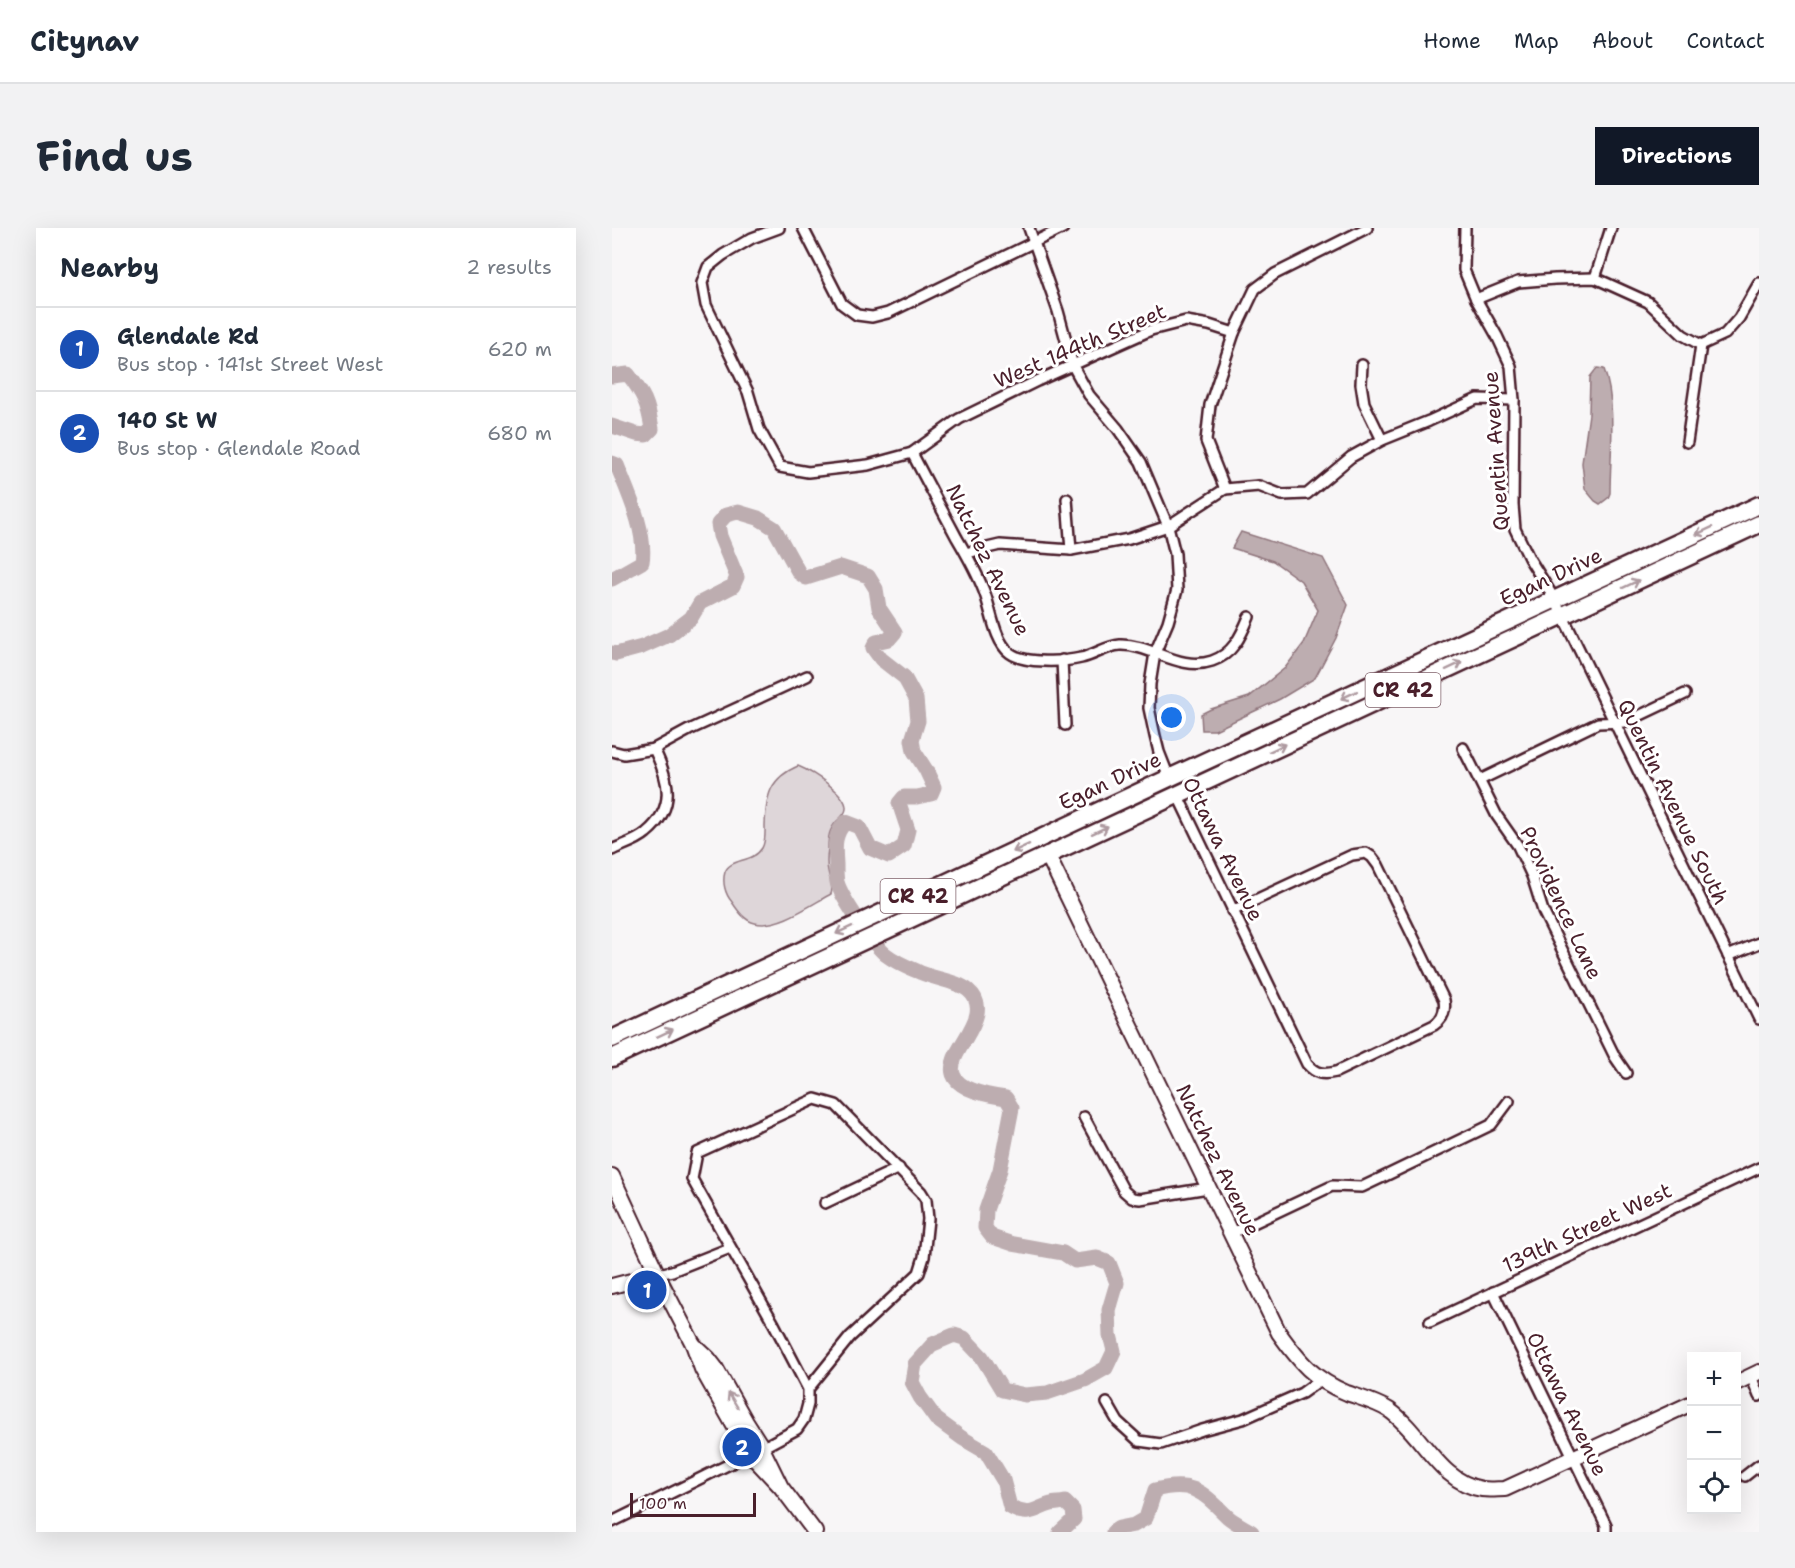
<!DOCTYPE html>
<html lang="en">
<head>
<meta charset="utf-8">
<style>
	:root { --surface:#fff; --page:#f2f2f3; --text:#1f2937; --muted:#747a83; --line:#e0e1e3; --accent:#111827 }
	body { margin:0; font-family:"Shantell Sans",sans-serif; background:var(--page); color:var(--text) }
	.controls { position:absolute; right:18px; bottom:18px; display:grid; overflow:hidden; border-radius:0px; box-shadow:0 6px 24px #0002 }
	.controls button { width:54px; height:54px; display:grid; place-items:center; padding:0; border:0; border-bottom:2px solid var(--line); background:var(--surface); color:var(--text); font:30px sans-serif }
	.scale { position:absolute; left:18px; bottom:15px; width:126px; box-sizing:border-box; padding-left:6px; border:3px solid #4a1f2b; border-top:0; font-size:16px; line-height:21px; white-space:nowrap; color:#4a1f2b; -webkit-text-stroke:4px #fff; paint-order:stroke }
	.you { position:absolute; left:560px; top:490px; width:21px; height:21px; margin:-15px; border:4px solid #fff; border-radius:50%; background:#1a73e8; box-shadow:0 0 0 9px #1a73e833 }
	.badge { display:grid; place-items:center; width:39px; height:39px; border-radius:50%; background:var(--accent); color:#fff; font-size:20px; font-weight:700 }
	.pin { position:absolute; translate:-50% -50%; border:3px solid #fff; box-shadow:0 2px 6px #0006 }
	.list { margin:0; padding:0; list-style:none }
	h2 { display:flex; justify-content:space-between; align-items:center; height:78px; margin:0; padding:0 24px; font-size:26px }
	h2 small { font-size:20px; font-weight:400; color:var(--muted) }
	.list li { display:grid; grid-template-columns:39px 1fr auto; gap:18px; align-items:center; box-sizing:border-box; height:84px; padding:0 24px; border-top:2px solid var(--line) }
	.list b { display:block; font-size:22px; white-space:nowrap }
	.list p { margin:0; font-size:20px; white-space:nowrap; color:var(--muted) }
	.list em { font-size:20px; font-style:normal; color:var(--muted) }
	.icon { flex:none; width:33px; height:33px; fill:none; stroke:currentColor; stroke-width:2; stroke-linecap:round; stroke-linejoin:round }
	.map { position:relative; flex:none; width:1147px; height:1304px; overflow:hidden; border-radius:0px }
	header { display:flex; align-items:center; gap:36px; box-sizing:border-box; height:84px; padding:0 30px; background:var(--surface); border-bottom:2px solid var(--line) }
	header strong { font-size:28px }
	nav { display:flex; gap:33px; margin-inline-start:auto; font-size:21px }
	.intro { display:flex; align-items:center; justify-content:space-between; box-sizing:border-box; height:144px; padding:0 36px }
	h1 { margin:0; font-size:42px }
	.button { padding:15px 27px; border-radius:0px; background:var(--accent); color:#fff; font-size:21px; font-weight:700 }
	main { display:flex; gap:36px; padding:0 36px }
	aside { flex:1; background:var(--surface); border-radius:0px; box-shadow:0 6px 24px #0002 }
	.map>svg:first-child { display:block }
	.green { fill:#ded6d9; stroke:#947a82; stroke-width:1.5 }
	.water { fill:#bdadb0; stroke:#8f747b; stroke-width:1.5 }
	.lines { fill:none; stroke-linecap:round; stroke-linejoin:round }
	.river { stroke:#bdadb0; stroke-width:15 }
	.street-casing { stroke:#4a1f2b; stroke-width:14 }
	.secondary-casing { stroke:#4a1f2b; stroke-width:18 }
	.highway-casing { stroke:#4a1f2b; stroke-width:21 }
	.street { stroke:#fff; stroke-width:9 }
	.secondary { stroke:#fff; stroke-width:14 }
	.highway { stroke:#fff; stroke-width:16 }
	.oneway { stroke:#ae9aa0 }
	.labels { text-anchor:middle; dominant-baseline:central; stroke-width:6; stroke-linejoin:round; paint-order:stroke }
	.shield { fill:#fff; stroke:#80626b; stroke-width:1.5 }
	.shield-label { font-size:20px; font-weight:bold; fill:#4a1f2b }
	.street-label { font-size:21px; fill:#4a1f2b; stroke:#fff }
</style>
</head>
<body>
<header>
<strong>Citynav</strong>
<nav><a>Home</a><a>Map</a><a>About</a><a>Contact</a></nav>
</header>
<div class="intro"><h1>Find us</h1><a class="button">Directions</a></div>
<main>
<aside>
<h2>Nearby<small>2 results</small></h2>
<ul class="list">
<li><span class="badge" style="background:#1a4fb4">1</span><div><b>Glendale Rd</b><p>Bus stop · 141st Street West</p></div><em>620 m</em></li>
<li><span class="badge" style="background:#1a4fb4">2</span><div><b>140 St W</b><p>Bus stop · Glendale Road</p></div><em>680 m</em></li>
</ul>
</aside>
<div class="map">
<svg width="1147" height="1304" viewBox="0 0 1147 1304">
	<rect width="100%" height="100%" fill="#f8f6f7"/>
	<filter id="ink" filterUnits="userSpaceOnUse"><feTurbulence type="fractalNoise" baseFrequency=".0167" numOctaves="2"/><feDisplacementMap in="SourceGraphic" scale="12" xChannelSelector="R" yChannelSelector="G"/><feConvolveMatrix kernelMatrix="1 2 1 2 8 2 1 2 1" color-interpolation-filters="sRGB"/></filter>
	<g filter="url(#ink)">
		<path class="green" d="M 186,538 C 198,543 241,568 233,584 C 231,588 227,591 224,594 C 217,602 216,610 216,620 C 215,628 214,635 216,643 C 217,651 222,658 219,666 C 200,676 166,701 143,695 C 133,693 126,683 120,674 C 113,666 110,654 113,644 C 118,630 141,635 150,620 C 154,613 153,604 153,597 C 154,567 158,550 186,538 Z"/>
		<g class="water">
			<path d="M 985,140 L 992,141 C 1005,177 998,226 998,265 L 996,270 L 988,276 L 983,273 L 973,261 L 970,235 L 977,186 L 978,149 Z"/>
			<path d="M 629,304 L 711,330 L 736,377 L 724,410 L 703,450 L 668,471 L 645,482 L 603,502 L 590,502 L 589,486 L 599,481 L 637,469 L 673,440 L 692,415 L 706,382 L 689,353 L 661,333 L 620,320 Z"/>
		</g>
		<g class="lines">
			<g class="river">
				<path d="M 0,148 L 16,146 C 32,167 36,175 40,201 L 34,207 L 24,206 L 0,198"/>
				<path d="M 0,235 L 5,237 C 16,265 35,304 30,334 L 0,351"/>
				<path d="M 0,425 L 4,426 L 30,419 L 57,407 L 79,390 L 88,375 L 121,358 L 125,349 L 108,308 L 106,296 L 114,287 L 126,284 L 146,290 L 162,300 L 187,345 L 194,350 L 229,339 L 256,348 L 264,361 L 267,380 L 283,404 L 277,411 L 264,414 L 261,420 L 269,431 L 292,449 L 304,471 L 306,493 L 300,512 L 302,523 L 314,542 L 322,559 L 319,566 L 305,569 L 292,569 L 287,575 L 296,602 L 292,618 L 277,628 L 258,620 L 247,599 L 234,594 C 221,606 223,620 224,636 C 224,642 224,649 225,654 C 229,669 261,716 273,726 C 282,733 295,739 305,743 C 318,750 345,753 356,762 C 399,798 274,853 394,870 L 400,880 L 388,942 L 374,982 L 373,1000 L 380,1009 L 401,1016 L 451,1025 L 463,1033 L 485,1030 L 497,1035 L 505,1055 L 497,1082 L 498,1107 L 502,1123 L 494,1140 L 473,1152 L 435,1165 L 413,1167 L 390,1162 L 370,1129 L 352,1110 L 342,1107 L 321,1116 L 303,1136 L 300,1154 L 308,1169 L 324,1191 L 350,1210 L 374,1224 L 391,1252 L 398,1279 C 416,1290 422,1281 439,1276 C 443,1275 449,1275 453,1274 L 461,1282 L 462,1291 L 448,1304"/>
				<path d="M 501,1304 L 507,1300 L 522,1297 L 534,1290 L 543,1262 C 581,1252 590,1264 616,1289 C 623,1295 632,1299 640,1304"/>
			</g>
			<g class="street-casing">
				<g id="street">
					<path d="M 167,0 L 140,10 L 111,27 L 96,39 L 90,55 L 94,77 L 136,164 L 147,201 L 168,239 L 196,244 L 256,237 L 300,225 L 347,191 L 425,153 L 539,102 L 574,93 L 597,97 L 622,105 L 643,61 L 663,46 L 755,0"/>
					<path d="M 191,0 L 230,76 L 245,87 L 260,89 L 276,85 L 451,0"/>
					<path d="M 417,0 L 446,83 L 461,138 L 477,167 L 506,201 L 529,234 L 556,298 L 563,326 L 565,362 L 556,394 L 543,425 L 538,456 L 537,480 L 543,508 L 547,524 L 558,552"/>
					<path d="M 853,0 L 852,42 L 864,71 L 885,108 L 899,138 L 902,172 L 901,277 L 903,301 L 917,330 L 943,372 L 1147,791"/>
					<path d="M 983,50 L 999,0"/>
					<path d="M 864,71 L 906,54 L 943,51 L 983,50 L 1036,74 L 1071,107 L 1089,117 L 1113,106 L 1127,90 L 1147,55"/>
					<path d="M 750,137 L 749,156 L 752,175 L 770,212"/>
					<path d="M 1075,214 L 1089,117"/>
					<path d="M 300,225 C 315,254 330,282 345,310 C 355,327 365,345 372,363 C 379,380 382,413 398,425 C 413,436 452,434 469,430 C 483,427 494,418 508,417 C 539,416 568,444 600,433 C 621,426 629,408 637,389"/>
					<path d="M 613,261 L 594,213 L 598,177 L 622,105"/>
					<path d="M 455,271 L 459,322"/>
					<path d="M 354,325 L 388,317 L 459,322 L 517,311 L 556,298 L 613,261 L 647,258 L 670,267 L 695,266 L 739,229 L 770,212 L 817,193 L 865,171 L 902,172"/>
					<path d="M 450,432 L 453,497"/>
					<path d="M 851,520 L 885,588 L 906,618 L 920,648 L 931,683 L 1003,829 L 1014,845"/>
					<path d="M 0,523 L 12,526 L 42,521 L 77,502 L 195,448"/>
					<path d="M 868,552 L 986,495 L 1014,494 L 1073,466"/>
					<path d="M 564,564 L 695,836 C 704,846 710,847 724,844 L 822,797 C 831,791 834,783 832,772 L 766,637 L 760,629 L 754,625 L 740,627 L 620,683"/>
					<path d="M 0,622 C 10,617 25,613 34,605 C 65,579 57,552 42,521"/>
					<path d="M 1116,728 L 1147,715"/>
					<path d="M 472,889 L 512,963 L 520,970 L 528,971 L 596,960"/>
					<path d="M 213,975 L 287,940"/>
					<path d="M 618,1006 L 720,958 L 750,959 L 769,950 L 879,897 L 897,873"/>
					<path d="M 46,1046 L 60,1043 L 118,1020"/>
					<path d="M 881,1064 L 994,1297 L 994,1304"/>
					<path d="M 818,1094 L 1147,940"/>
					<path d="M 1139,1148 L 1147,1168"/>
					<path d="M 495,1175 L 506,1194 L 527,1213 L 549,1216 L 590,1202 L 631,1191 L 690,1165 L 708,1152"/>
					<path d="M 1133,1248 L 1147,1237"/>
					<path d="M 0,1294 L 144,1223 L 185,1201 L 192,1191 L 196,1176 L 196,1161 L 238,1109 L 307,1045 L 312,1029 L 316,991 L 314,972 L 309,964 L 224,877 L 203,871 L 85,925 L 80,951 L 162,1096 L 196,1161"/>
				</g>
			</g>
			<g class="secondary-casing">
				<g id="secondary">
					<path d="M 435,626 L 667,1105 C 687,1133 702,1152 735,1165 C 749,1170 764,1174 777,1182 C 810,1205 828,1255 870,1261 C 878,1262 886,1261 893,1261 L 1080,1175"/>
					<path d="M 0,948 L 51,1058 L 81,1116"/>
					<path d="M 0,1058 L 46,1046"/>
					<path d="M 1124,1155 L 1147,1144"/>
					<path d="M 169,1259 L 148,1216 L 134,1194 L 103,1139 L 96,1130 L 81,1116 L 90,1141 L 138,1226 L 169,1259 L 203,1304"/>
				</g>
			</g>
			<g class="highway-casing">
				<g id="highway">
					<path d="M 0,811 L 557,550 L 1147,277"/>
					<path d="M 0,830 L 1147,296"/>
				</g>
			</g>
			<use href="#street" class="street"/>
			<use href="#secondary" class="secondary"/>
			<use href="#highway" class="highway"/>
		</g>
		<defs><path id="oneway-shaft" d="M-6 0H5M1.5-3L5.5 0L1.5 3" fill="none" stroke-width="1.6" stroke-linecap="round" stroke-linejoin="round" transform="scale(1.5)"/></defs>
		<g class="oneway">
			<use href="#oneway-shaft" transform="translate(1092 303) rotate(155)"/>
			<use href="#oneway-shaft" transform="translate(1019 356) rotate(-25)"/>
			<use href="#oneway-shaft" transform="translate(842 438) rotate(-25)"/>
			<use href="#oneway-shaft" transform="translate(737 467) rotate(155)"/>
			<use href="#oneway-shaft" transform="translate(665 520) rotate(-25)"/>
			<use href="#oneway-shaft" transform="translate(488 602) rotate(-25)"/>
			<use href="#oneway-shaft" transform="translate(409 620) rotate(155)"/>
			<use href="#oneway-shaft" transform="translate(232 702) rotate(155)"/>
			<use href="#oneway-shaft" transform="translate(53 805) rotate(-25)"/>
			<use href="#oneway-shaft" transform="translate(121 1172) rotate(-121)"/>
		</g>
	</g>
	<g class="labels">
		<g class="shield">
			<rect x="753.5" y="445" width="75" height="34" rx="4.5"/>
			<rect x="268.5" y="651" width="75" height="34" rx="4.5"/>
		</g>
		<g class="shield-label">
			<text x="791" y="462">CR 42</text>
			<text x="306" y="668">CR 42</text>
		</g>
		<g class="street-label">
			<text transform="translate(468 118) rotate(-23)">West 144th Street</text>
			<text transform="translate(884 223) rotate(-94)">Quentin Avenue</text>
			<text transform="translate(376 332) rotate(64)">Natchez Avenue</text>
			<text transform="translate(939 349) rotate(-25)">Egan Drive</text>
			<text transform="translate(498 553) rotate(-25)">Egan Drive</text>
			<text transform="translate(1061 574) rotate(64)">Quentin Avenue South</text>
			<text transform="translate(611 621) rotate(64)">Ottawa Avenue</text>
			<text transform="translate(949 675) rotate(65)">Providence Lane</text>
			<text transform="translate(606 932) rotate(64)">Natchez Avenue</text>
			<text transform="translate(975 1000) rotate(-25)">139th Street West</text>
			<text transform="translate(955 1176) rotate(64)">Ottawa Avenue</text>
		</g>
	</g>
</svg>
<div class="controls">
<button>+</button>
<button>−</button>
<button><svg class="icon" aria-label="locate" viewBox="0 0 24 24"><circle cx="12" cy="12" r="6"/><path d="M12 2v4M12 18v4M2 12h4M18 12h4"/></svg></button>
</div>
<div class="scale">100 m</div>
<div class="you"></div>
<div class="pin badge" style="left:35px;top:1062px;background:#1a4fb4">1</div>
<div class="pin badge" style="left:130px;top:1219px;background:#1a4fb4">2</div>
</div>
</main>
</body>
</html>
